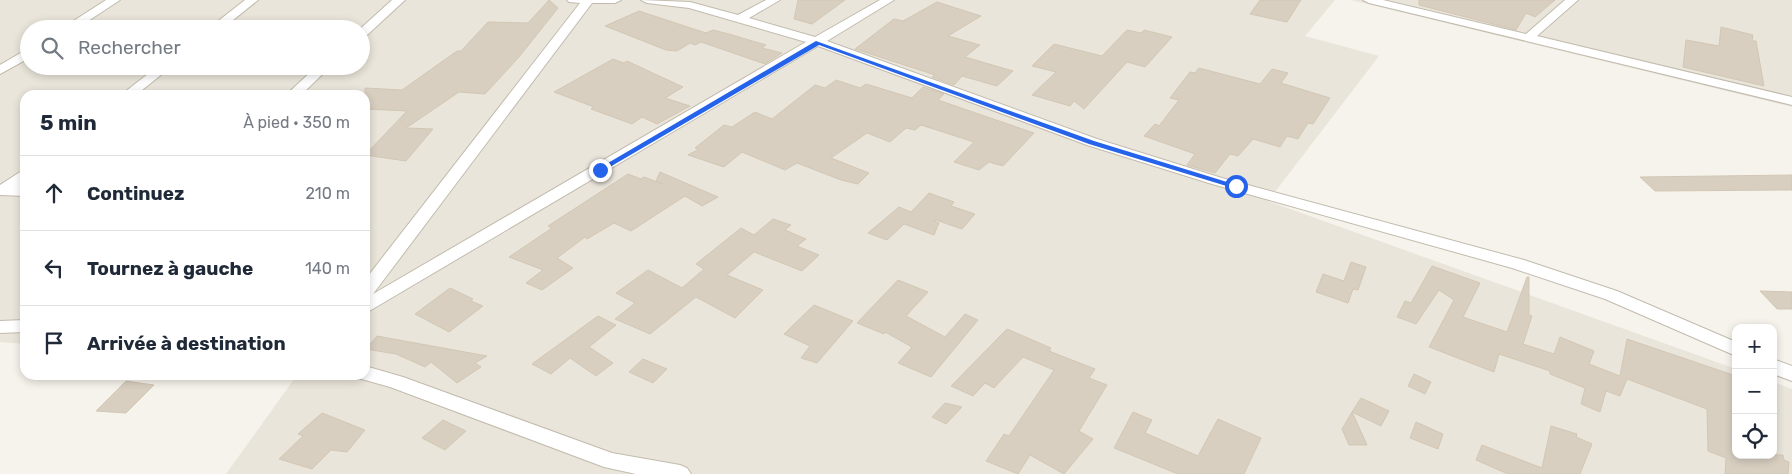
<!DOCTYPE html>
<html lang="fr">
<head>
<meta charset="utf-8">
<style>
	:root { --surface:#fff; --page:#f2f2f3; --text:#1f2937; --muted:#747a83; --line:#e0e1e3 }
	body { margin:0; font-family:Rubik,sans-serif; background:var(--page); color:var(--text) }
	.controls { position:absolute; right:15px; bottom:15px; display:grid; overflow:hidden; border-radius:10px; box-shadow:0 2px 8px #0003 }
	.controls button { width:45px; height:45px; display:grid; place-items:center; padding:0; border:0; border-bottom:1px solid var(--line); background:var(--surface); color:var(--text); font:25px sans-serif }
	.stop { position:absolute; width:15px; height:15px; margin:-11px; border:4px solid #2563eb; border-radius:50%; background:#fff }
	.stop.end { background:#2563eb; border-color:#fff; box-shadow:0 1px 5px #0008 }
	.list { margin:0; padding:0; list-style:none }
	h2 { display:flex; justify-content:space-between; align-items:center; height:65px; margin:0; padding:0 20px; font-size:21px }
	h2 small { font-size:16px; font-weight:400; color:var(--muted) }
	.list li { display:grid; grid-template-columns:32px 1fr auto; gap:15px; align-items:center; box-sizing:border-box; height:75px; padding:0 20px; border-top:1px solid var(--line) }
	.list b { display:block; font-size:19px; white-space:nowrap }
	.list em { font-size:16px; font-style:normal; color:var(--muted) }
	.icon { flex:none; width:28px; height:28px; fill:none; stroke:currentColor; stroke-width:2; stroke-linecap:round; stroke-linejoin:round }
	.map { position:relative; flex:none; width:1792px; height:474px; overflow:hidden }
	.search { position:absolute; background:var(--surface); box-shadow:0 2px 8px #0003; left:20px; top:20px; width:350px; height:55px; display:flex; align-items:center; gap:12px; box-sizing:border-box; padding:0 18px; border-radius:28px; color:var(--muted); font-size:19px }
	.panel { position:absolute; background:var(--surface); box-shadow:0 2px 8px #0003; left:20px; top:90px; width:350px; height:290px; border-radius:15px }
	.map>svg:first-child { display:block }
	.residential { fill:#eae5da; fill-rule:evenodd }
	.building { fill:#d8cfc1; stroke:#d3c7b4 }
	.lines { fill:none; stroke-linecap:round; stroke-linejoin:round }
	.minor-casing { stroke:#c2bbae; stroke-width:2 }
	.minor { fill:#fff; fill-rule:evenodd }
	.route { fill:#2563eb }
</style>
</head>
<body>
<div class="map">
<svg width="1792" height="474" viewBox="0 0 1792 474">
	<rect width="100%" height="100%" fill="#f6f3ec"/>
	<g class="residential">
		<path d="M 0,0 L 1335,0 L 1305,36 L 1379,56 L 1268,201 L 1736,369 L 1736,455 L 1773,455 L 1773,382 L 1792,389 L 1792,474 L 226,474 L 297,375 L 365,375 L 365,95 L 25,95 L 25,344 L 0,342 ZM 29,29 L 361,29 L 361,66 L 29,66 Z"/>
		<path d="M 1351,0 L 1792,0 L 1792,107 Z"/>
	</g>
	<g class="building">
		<path d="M 549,0 L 558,8 L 519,57 L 485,94 L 459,92 L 406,128 L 433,129 L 406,161 L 365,155 L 407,111 L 365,109 L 365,88 L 402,90 L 457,51 L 461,51 L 488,22 L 528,23 Z"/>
		<path d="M 798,0 L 845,0 L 812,24 L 794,19 Z"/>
		<path d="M 1260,0 L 1301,0 L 1287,22 L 1250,14 Z"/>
		<path d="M 1419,0 L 1555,0 L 1535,17 L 1526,13 L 1516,30 L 1419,5 Z"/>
		<path d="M 937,2 L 981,16 L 948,36 L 980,45 L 965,57 L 1013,71 L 997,86 L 962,76 L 954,85 L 932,77 L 935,75 L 855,49 L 894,19 L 903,21 Z"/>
		<path d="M 639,11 L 706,33 L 713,30 L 729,34 L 766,45 L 762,48 L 782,53 L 765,64 L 701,42 L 695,45 L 690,43 L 677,51 L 666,50 L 605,26 Z"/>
		<path d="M 1721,27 L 1753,35 L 1752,41 L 1756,41 L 1764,86 L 1683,67 L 1686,40 L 1719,46 Z"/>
		<path d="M 1127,30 L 1141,33 L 1144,30 L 1172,37 L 1145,67 L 1127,62 L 1084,109 L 1074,101 L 1070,106 L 1032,95 L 1056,72 L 1032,66 L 1054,44 L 1102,56 Z"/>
		<path d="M 613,59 L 624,63 L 627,61 L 683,87 L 665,98 L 690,106 L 657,124 L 642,117 L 632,124 L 591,109 L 594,107 L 554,92 Z"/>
		<path d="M 1199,68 L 1260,84 L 1272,69 L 1288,73 L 1281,83 L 1330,98 L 1313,124 L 1308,123 L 1298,139 L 1287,136 L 1280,147 L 1253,139 L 1238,156 L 1230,154 L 1215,173 L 1187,165 L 1195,154 L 1144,136 L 1155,124 L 1159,126 L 1179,100 L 1170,98 L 1190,72 L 1195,73 Z"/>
		<path d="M 836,80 L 860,88 L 866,84 L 912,98 L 923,87 L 944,94 L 938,100 L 1034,133 L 1003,166 L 989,162 L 979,170 L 954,162 L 974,142 L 921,125 L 915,130 L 906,128 L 890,142 L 867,133 L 831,158 L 869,173 L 858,184 L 841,180 L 797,163 L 785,170 L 742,152 L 724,167 L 688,155 L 699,149 L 695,148 L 724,125 L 732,127 L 755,112 L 772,119 L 815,85 L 825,88 Z"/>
		<path d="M 660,172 L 718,197 L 702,206 L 685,196 L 631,231 L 614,223 L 587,239 L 585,237 L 557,258 L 573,268 L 542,290 L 526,283 L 543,270 L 509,257 L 552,228 L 548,226 L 628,174 L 641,179 L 644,177 L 663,184 L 656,181 Z"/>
		<path d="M 1792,175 L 1792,190 L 1655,191 L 1640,177 Z"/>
		<path d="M 929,193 L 954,202 L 951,206 L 975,214 L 962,229 L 936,220 L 934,221 L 939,223 L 934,235 L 904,224 L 887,240 L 868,233 L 899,207 L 911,212 Z"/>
		<path d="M 773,219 L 791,225 L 785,230 L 806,239 L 797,246 L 819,255 L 802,271 L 754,252 L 727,275 L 763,290 L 735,318 L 696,297 L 650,334 L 615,319 L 635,303 L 616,293 L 648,270 L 682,288 L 704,269 L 696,264 L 741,228 L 754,235 Z"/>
		<path d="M 1351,262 L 1366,267 L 1358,290 L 1353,289 L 1348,303 L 1316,292 L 1323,274 L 1344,281 Z"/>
		<path d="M 1432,266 L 1480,283 L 1463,317 L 1507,332 L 1527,277 L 1529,277 L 1529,315 L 1532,316 L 1523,344 L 1554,354 L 1560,337 L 1594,351 L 1589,364 L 1620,376 L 1627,339 L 1736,376 L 1736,455 L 1783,455 L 1784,460 L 1789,462 L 1788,474 L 1725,474 L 1726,458 L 1708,451 L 1707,409 L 1627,379 L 1620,396 L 1606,391 L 1600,412 L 1581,404 L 1585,388 L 1550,374 L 1550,371 L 1499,354 L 1494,372 L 1429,347 L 1454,300 L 1439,290 L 1416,324 L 1397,317 L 1405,301 L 1411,303 Z"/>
		<path d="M 898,280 L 928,292 L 906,316 L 945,337 L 965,314 L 978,320 L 931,377 L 898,363 L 912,347 L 885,332 L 884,334 L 857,323 Z"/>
		<path d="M 450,288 L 473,299 L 471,301 L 483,306 L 449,332 L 415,314 Z"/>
		<path d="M 1760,291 L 1792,292 L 1792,309 L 1777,309 Z"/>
		<path d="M 814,305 L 853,321 L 817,363 L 801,358 L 810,346 L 784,334 Z"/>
		<path d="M 598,316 L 616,325 L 589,347 L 613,363 L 596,376 L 570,358 L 551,374 L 532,364 Z"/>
		<path d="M 1007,329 L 1051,348 L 1049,351 L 1095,369 L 1089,378 L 1107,385 L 1079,431 L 1093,439 L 1064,474 L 1030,455 L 1018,474 L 986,461 L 1004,434 L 1009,436 L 1054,370 L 1023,357 L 994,388 L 985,383 L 973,396 L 951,386 Z"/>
		<path d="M 377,336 L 487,356 L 475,363 L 481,367 L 457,383 L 431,362 L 425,367 L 396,354 L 366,349 Z"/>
		<path d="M 643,359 L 667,369 L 653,383 L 629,372 Z"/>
		<path d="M 1414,374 L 1431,382 L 1425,394 L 1408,386 Z"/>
		<path d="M 126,381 L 154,385 L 126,413 L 96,411 Z"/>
		<path d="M 1361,398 L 1389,411 L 1381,426 L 1352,412 Z"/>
		<path d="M 945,403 L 962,407 L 946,424 L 932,417 Z"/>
		<path d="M 1133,412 L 1152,420 L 1145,433 L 1198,456 L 1218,419 L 1261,438 L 1244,474 L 1178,474 L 1114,448 Z"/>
		<path d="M 1352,412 L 1367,445 L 1349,445 L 1342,429 Z"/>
		<path d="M 322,413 L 365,430 L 347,452 L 331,450 L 312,469 L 279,459 L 303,436 L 298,434 Z"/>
		<path d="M 443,420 L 466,431 L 445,450 L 422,438 Z"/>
		<path d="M 1416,422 L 1443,434 L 1438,449 L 1410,438 Z"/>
		<path d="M 1551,426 L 1577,434 L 1576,437 L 1592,444 L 1580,474 L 1508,474 L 1476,460 L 1482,445 L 1542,468 Z"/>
	</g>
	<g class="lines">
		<g class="minor-casing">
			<g id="minor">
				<path d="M 106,0 L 120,0 L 76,29 L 61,29 Z"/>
				<path d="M 245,0 L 258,0 L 222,29 L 208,29 Z"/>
				<path d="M 392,0 L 405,0 L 365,37 L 361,38 L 360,29 Z"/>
				<path d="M 567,0 L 621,0 L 615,3 L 592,3 L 373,294 L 806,42 L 689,8 L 647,3 L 641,0 L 690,2 L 738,15 L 766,0 L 780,0 L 749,18 L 815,37 L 880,0 L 894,0 L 827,41 L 1097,139 L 1222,178 L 1524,260 L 1617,291 L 1736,342 L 1736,356 L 1605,299 L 1512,268 L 1212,184 L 1087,145 L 818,46 L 371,310 L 365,312 L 365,280 L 580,3 L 569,2 Z"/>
				<path d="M 1363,0 L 1383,0 L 1526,34 L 1565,0 L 1578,0 L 1537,36 L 1792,97 L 1792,105 L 1369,3 Z"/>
				<path d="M 29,48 L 29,58 L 0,74 L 0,65 Z"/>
				<path d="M 158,66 L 172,66 L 136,95 L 121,95 Z"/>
				<path d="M 317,66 L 331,66 L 301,95 L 286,95 Z"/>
				<path d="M 25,171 L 25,182 L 20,186 L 25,186 L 25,196 L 0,195 L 0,185 L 20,172 Z"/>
				<path d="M 25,320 L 25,332 L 0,333 L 0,321 Z"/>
				<path d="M 1773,359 L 1792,366 L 1792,381 L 1773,374 Z"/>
				<path d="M 365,366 L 403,377 L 612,453 L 680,465 L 687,468 L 691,474 L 636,474 L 604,467 L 390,387 L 358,378 L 357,375 L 365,375 Z"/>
			</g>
		</g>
		<use href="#minor" class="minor"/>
	</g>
	<path class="route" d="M 816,41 L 1094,141 L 1240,186 L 1233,188 L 1089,144 L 819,45 L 603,171 L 596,170 Z"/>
</svg>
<div class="controls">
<button>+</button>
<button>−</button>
<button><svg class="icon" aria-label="locate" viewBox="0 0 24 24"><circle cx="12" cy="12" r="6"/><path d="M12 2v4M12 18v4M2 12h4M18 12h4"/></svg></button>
</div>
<div class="stop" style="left:1236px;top:186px"></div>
<div class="stop end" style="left:600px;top:170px"></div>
<div class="search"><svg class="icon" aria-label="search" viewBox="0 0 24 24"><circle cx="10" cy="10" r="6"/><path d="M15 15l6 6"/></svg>Rechercher</div>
<section class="panel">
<h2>5 min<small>À pied · 350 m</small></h2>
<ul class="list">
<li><svg class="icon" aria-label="ahead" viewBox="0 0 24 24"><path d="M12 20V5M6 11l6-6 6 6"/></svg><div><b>Continuez</b></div><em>210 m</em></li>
<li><svg class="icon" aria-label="left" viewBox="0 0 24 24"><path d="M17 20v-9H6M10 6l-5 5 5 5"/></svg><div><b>Tournez à gauche</b></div><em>140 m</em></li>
<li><svg class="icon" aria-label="arrive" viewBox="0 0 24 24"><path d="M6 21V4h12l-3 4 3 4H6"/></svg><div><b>Arrivée à destination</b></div></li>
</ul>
</section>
</div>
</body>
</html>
